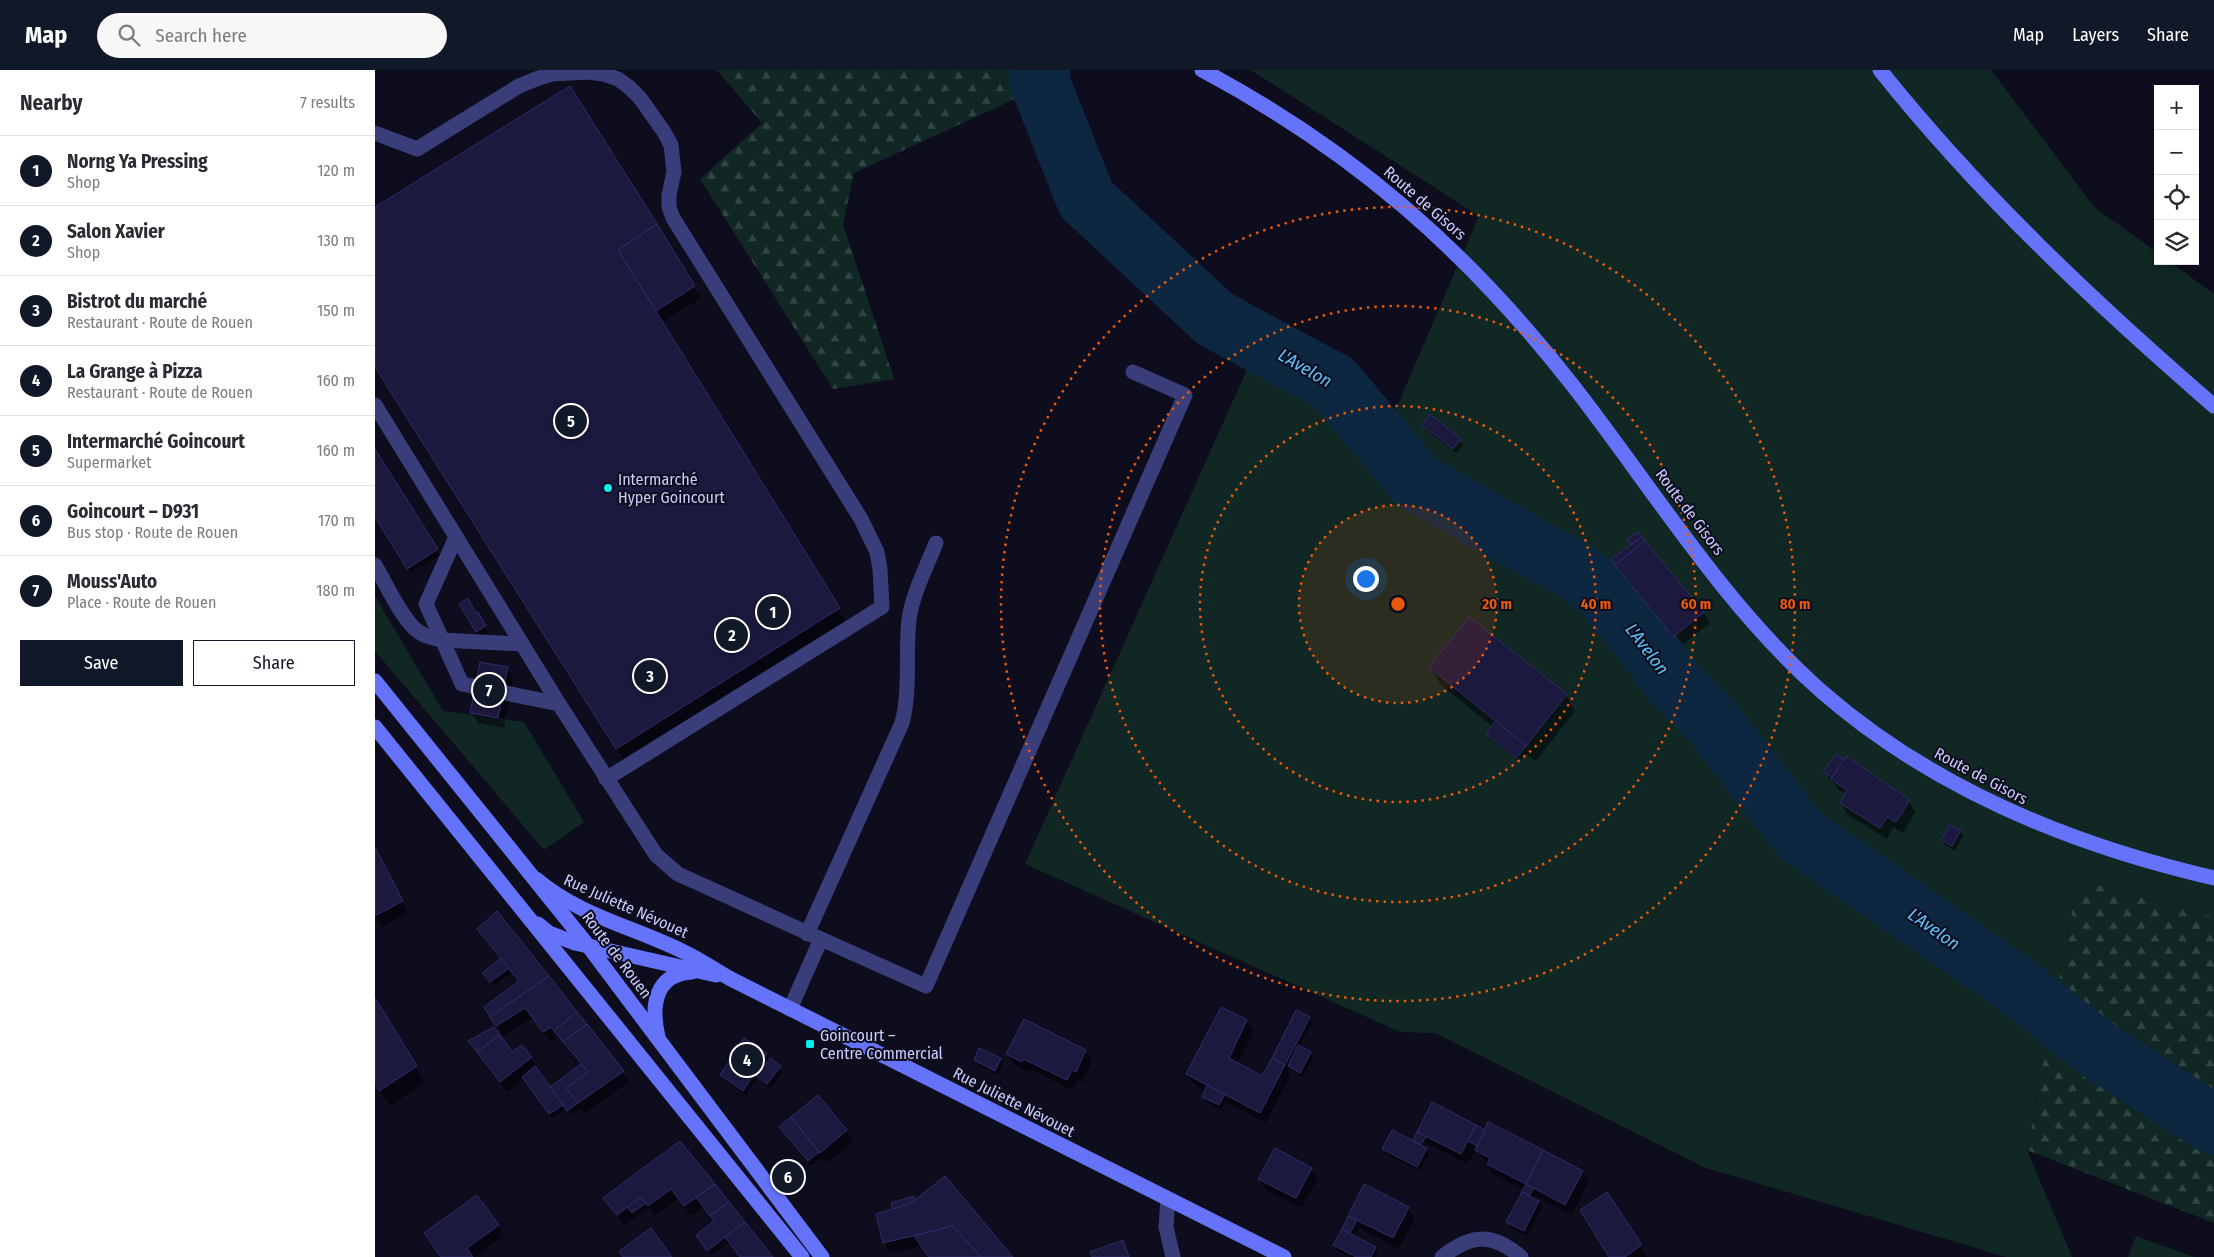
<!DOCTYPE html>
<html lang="en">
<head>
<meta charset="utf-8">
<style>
	:root { --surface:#fff; --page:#f7f7f7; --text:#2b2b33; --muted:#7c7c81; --line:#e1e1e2; --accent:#111827 }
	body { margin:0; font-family:"Fira Sans Condensed",sans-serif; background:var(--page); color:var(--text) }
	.controls { position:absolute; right:15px; top:15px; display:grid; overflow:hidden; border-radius:0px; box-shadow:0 2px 8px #0003 }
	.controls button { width:45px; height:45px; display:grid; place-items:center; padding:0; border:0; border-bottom:1px solid var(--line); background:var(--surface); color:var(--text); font:25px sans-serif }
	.you { position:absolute; left:990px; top:508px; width:18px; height:18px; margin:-12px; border:4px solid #fff; border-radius:50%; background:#1a73e8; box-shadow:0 0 0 8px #1a73e833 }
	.badge { display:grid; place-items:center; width:32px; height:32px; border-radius:50%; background:var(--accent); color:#fff; font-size:16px; font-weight:700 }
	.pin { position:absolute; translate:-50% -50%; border:2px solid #fff; box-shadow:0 1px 5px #0006 }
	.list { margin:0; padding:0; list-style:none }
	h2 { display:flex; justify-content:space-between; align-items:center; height:65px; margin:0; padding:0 20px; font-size:21px }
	h2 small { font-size:16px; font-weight:400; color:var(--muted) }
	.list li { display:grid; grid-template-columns:32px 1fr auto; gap:15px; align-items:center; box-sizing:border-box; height:70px; padding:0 20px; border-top:1px solid var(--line) }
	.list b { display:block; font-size:19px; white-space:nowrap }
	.list p { margin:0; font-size:16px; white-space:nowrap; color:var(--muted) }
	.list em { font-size:16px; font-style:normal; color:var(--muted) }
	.actions { display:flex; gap:10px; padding:15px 20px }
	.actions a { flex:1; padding:11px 0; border:1px solid var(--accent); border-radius:0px; text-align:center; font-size:18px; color:var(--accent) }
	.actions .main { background:var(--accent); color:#fff }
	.icon { flex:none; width:28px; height:28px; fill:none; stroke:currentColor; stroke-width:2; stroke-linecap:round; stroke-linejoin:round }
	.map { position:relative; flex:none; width:1839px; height:1187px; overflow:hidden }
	header { display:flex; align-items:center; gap:30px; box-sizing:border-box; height:70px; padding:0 25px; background:var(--accent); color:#fff }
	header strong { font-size:24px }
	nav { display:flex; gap:28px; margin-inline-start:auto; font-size:18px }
	.search { width:350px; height:45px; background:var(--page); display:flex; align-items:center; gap:12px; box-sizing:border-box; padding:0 18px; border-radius:28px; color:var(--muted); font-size:19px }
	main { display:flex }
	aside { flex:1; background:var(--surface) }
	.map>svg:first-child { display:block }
	.grass { fill:#102724 }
	.forest { fill:url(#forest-firs) }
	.shadow { fill:#0007; fill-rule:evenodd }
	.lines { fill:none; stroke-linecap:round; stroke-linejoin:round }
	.river { stroke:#0d2741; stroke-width:60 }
	.building { fill:#1c193e; stroke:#312c69 }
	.lane { stroke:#393e7b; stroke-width:15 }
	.street { stroke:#393e7b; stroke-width:15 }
	.secondary { stroke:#6573fa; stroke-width:15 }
	.ring { fill:none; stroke:#e8590c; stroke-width:2.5; stroke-dasharray:2.5 5 }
	.poi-dot { fill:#07ede9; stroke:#0d0d1e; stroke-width:2 }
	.labels { text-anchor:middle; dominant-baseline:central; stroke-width:4; stroke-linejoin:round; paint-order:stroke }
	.street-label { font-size:16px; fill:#cbcbfd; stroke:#0d0d1e }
	.poi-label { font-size:16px; fill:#cbcbfd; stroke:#0d0d1e; text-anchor:start }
	.water-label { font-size:18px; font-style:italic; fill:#5cc3fa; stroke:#0d0d1e }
	.centre { fill:#e8590c; stroke:#0d0d1e; stroke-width:2.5 }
	.ring-label { font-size:15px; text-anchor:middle; font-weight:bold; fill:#e8590c; stroke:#0d0d1e; stroke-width:4; stroke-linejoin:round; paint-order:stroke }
</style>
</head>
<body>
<header>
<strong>Map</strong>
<div class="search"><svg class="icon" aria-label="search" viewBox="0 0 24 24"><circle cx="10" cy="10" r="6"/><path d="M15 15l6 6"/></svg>Search here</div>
<nav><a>Map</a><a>Layers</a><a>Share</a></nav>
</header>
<main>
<aside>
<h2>Nearby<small>7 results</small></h2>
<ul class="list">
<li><span class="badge">1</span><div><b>Norng Ya Pressing</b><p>Shop</p></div><em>120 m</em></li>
<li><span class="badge">2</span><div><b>Salon Xavier</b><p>Shop</p></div><em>130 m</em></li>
<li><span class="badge">3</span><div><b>Bistrot du marché</b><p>Restaurant · Route de Rouen</p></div><em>150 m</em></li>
<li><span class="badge">4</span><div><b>La Grange à Pizza</b><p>Restaurant · Route de Rouen</p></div><em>160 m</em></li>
<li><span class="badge">5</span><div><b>Intermarché Goincourt</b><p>Supermarket</p></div><em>160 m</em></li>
<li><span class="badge">6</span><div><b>Goincourt – D931</b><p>Bus stop · Route de Rouen</p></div><em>170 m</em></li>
<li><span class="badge">7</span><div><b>Mouss'Auto</b><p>Place · Route de Rouen</p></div><em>180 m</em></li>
</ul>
<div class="actions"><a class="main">Save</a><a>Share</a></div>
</aside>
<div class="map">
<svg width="1839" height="1187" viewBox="0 0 1839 1187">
	<defs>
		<pattern id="forest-firs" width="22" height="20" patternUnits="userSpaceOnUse" patternTransform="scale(1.25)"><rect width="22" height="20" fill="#102724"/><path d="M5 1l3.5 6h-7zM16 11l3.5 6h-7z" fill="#314545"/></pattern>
	</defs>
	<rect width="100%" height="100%" fill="#0d0d1e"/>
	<g class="grass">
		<path d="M 876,0 L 1616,0 L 1719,137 L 1783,183 L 1783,191 L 1794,191 L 1839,224 L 1839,847 L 1703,810 L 1652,1080 L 1697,1187 L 1631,1187 L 1331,1098 L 1060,963 L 1025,962 L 650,794 L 875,293 L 1011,362 L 1104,146 Z"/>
		<path d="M 0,526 L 68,641 L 149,652 L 209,752 L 169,780 L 0,581 Z"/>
		<path d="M 1761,1166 L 1819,1187 L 1753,1187 Z"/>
	</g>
	<g class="forest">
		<path d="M 342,0 L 648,0 L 646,26 L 479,103 L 468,154 L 519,309 L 458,319 L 325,109 L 387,53 Z"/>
		<path d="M 1703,810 L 1839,847 L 1839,1153 L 1652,1080 Z"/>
	</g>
	<g class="shadow">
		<path d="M 0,139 L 281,155 L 326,228 L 287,252 L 473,555 L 251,695 L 0,296 Z"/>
		<path d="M 1048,355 L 1085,370 L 1088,375 L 1081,383 L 1051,360 Z"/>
		<path d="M 0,381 L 65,485 L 36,503 L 0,446 Z"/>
		<path d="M 1263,463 L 1328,542 L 1335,553 L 1305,577 L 1245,500 L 1257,475 L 1254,469 Z"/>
		<path d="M 93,530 L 113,562 L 105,567 L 86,535 Z"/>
		<path d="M 1056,597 L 1191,625 L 1200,641 L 1161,691 L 1151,684 L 1145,692 L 1115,669 L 1112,664 L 1118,657 L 1065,614 Z"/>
		<path d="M 132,598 L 138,609 L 129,658 L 103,653 L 96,642 ZM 102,643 L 130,648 L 129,650 L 102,645 Z"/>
		<path d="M 1461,685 L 1534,731 L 1540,742 L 1528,763 L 1518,757 L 1512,769 L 1472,744 L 1466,733 L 1471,725 L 1464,720 L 1450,702 Z"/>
		<path d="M 1585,761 L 1588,766 L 1580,781 L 1570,775 L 1567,770 Z"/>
		<path d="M 0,779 L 33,842 L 7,857 L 0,844 Z"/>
		<path d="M 104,859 L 247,1001 L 254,1012 L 210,1043 L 206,1038 L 196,1045 L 191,1039 L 178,1049 L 150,1009 L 132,1022 L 106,987 L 137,983 L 147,977 L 156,988 L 162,999 L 161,1000 L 175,1019 L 206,996 L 183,967 L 176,972 L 158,948 L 128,966 L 117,948 L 144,912 L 137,903 L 119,916 L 112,908 L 126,889 Z"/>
		<path d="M 0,930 L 50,1012 L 15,1036 L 0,1012 Z"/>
		<path d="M 847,938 L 872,951 L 878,962 L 863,994 L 888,1007 L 934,948 L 937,953 L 924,977 L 935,983 L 938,988 L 928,1007 L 918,1001 L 915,996 L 912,1001 L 915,1007 L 891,1053 L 851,1032 L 847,1040 L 831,1032 L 828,1027 L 831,1022 L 819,1015 L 812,1004 Z"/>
		<path d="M 650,951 L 710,981 L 717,992 L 707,1012 L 704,1010 L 698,1020 L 655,999 L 653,1002 L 639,995 L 633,984 Z"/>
		<path d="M 391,984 L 408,1002 L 395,1019 L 383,1007 L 371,1025 L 349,1010 L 346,1005 Z"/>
		<path d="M 625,989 L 628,995 L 623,1005 L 603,995 L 600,990 Z"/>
		<path d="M 443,1026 L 471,1061 L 478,1072 L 452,1093 L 447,1087 L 436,1096 L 406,1057 Z"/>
		<path d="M 1058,1034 L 1110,1062 L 1208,1102 L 1214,1112 L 1197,1145 L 1160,1126 L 1158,1129 L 1164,1132 L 1167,1137 L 1152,1166 L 1136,1157 L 1133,1152 L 1149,1120 L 1119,1105 L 1101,1078 L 1093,1094 L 1052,1074 L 1049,1079 L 1054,1084 L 1045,1101 L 1011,1084 L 1008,1079 L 1039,1073 Z"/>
		<path d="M 305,1072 L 397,1187 L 366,1187 L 354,1172 L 336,1185 L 325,1171 L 340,1151 L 329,1137 L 316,1146 L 303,1129 L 280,1146 L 273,1138 L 249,1155 L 230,1128 Z"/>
		<path d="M 936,1099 L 943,1109 L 927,1138 L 891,1120 L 884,1109 Z"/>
		<path d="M 1232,1124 L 1266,1176 L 1272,1187 L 1235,1187 Z"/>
		<path d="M 538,1128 L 540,1132 L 637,1187 L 553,1187 L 546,1176 L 516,1184 L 509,1173 L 520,1140 Z"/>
		<path d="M 1033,1138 L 1040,1149 L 1024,1179 L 984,1158 L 979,1166 L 1000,1178 L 1003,1183 L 1001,1187 L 975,1187 L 962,1180 L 959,1175 L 975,1146 Z"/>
		<path d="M 123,1155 L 129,1166 L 100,1187 L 66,1187 L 50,1164 Z"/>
	</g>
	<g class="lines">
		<path class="river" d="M 665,0 L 664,10 L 711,129 L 840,249 L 959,313 L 1043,413 L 1168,484 L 1191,494 L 1225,520 L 1268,571 L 1297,611 L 1340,655 L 1425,765 L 1638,913 L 1726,982 L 1839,1055"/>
	</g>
	<g class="building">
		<path d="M 195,16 L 282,154 L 243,180 L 465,538 L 241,679 L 0,297 L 0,137 Z"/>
		<path d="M 282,154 L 320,216 L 281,241 L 243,180 Z"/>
		<path d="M 1055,344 L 1086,369 L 1078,379 L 1047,355 Z"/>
		<path d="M 0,379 L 63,479 L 32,499 L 0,447 Z"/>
		<path d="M 1263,462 L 1267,467 L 1256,474 L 1252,469 Z"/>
		<path d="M 1267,467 L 1270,471 L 1240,495 L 1236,489 Z"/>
		<path d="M 1270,471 L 1329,542 L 1298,567 L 1240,495 Z"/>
		<path d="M 93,528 L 101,543 L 103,542 L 111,556 L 101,562 L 84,534 Z"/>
		<path d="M 1094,547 L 1192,624 L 1151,676 L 1054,597 Z"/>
		<path d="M 105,592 L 133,597 L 123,648 L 95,643 Z"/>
		<path d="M 1121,651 L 1151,676 L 1141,688 L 1111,664 Z"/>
		<path d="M 1461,684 L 1469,690 L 1457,707 L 1448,702 Z"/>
		<path d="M 1471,686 L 1535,730 L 1521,752 L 1512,747 L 1505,758 L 1465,733 L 1472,720 L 1456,709 Z"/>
		<path d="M 1574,755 L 1586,760 L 1577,776 L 1566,770 Z"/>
		<path d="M 0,777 L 28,831 L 0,846 Z"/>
		<path d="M 122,841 L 174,906 L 115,947 L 109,937 L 144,911 L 102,859 Z"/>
		<path d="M 126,888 L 134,898 L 115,912 L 107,903 Z"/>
		<path d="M 174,906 L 202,942 L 179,961 L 176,957 L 168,962 L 150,938 L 121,956 L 115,947 Z"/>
		<path d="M 0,928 L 42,996 L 4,1021 L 0,1014 Z"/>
		<path d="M 846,937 L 872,950 L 854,988 L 887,1006 L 897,988 L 910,995 L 885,1043 L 811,1004 Z"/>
		<path d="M 921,940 L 935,947 L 910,995 L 897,988 Z"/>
		<path d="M 202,942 L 212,954 L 188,972 L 179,961 Z"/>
		<path d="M 649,949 L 711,980 L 701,1002 L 697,1000 L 692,1010 L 648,989 L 647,992 L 631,984 Z"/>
		<path d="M 212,954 L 249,1001 L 203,1033 L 191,1018 L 213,1002 L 188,972 Z"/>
		<path d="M 119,957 L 125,965 L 102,982 L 93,971 Z"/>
		<path d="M 125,965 L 137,982 L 147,975 L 157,987 L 125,1012 L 102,982 Z"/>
		<path d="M 369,968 L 392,983 L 368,1021 L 345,1005 Z"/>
		<path d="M 923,975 L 936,982 L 925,1003 L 913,996 Z"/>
		<path d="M 604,978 L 626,988 L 620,1001 L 599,990 Z"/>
		<path d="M 395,988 L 406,996 L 392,1014 L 381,1006 Z"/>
		<path d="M 206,994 L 213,1002 L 191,1018 L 203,1033 L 192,1041 L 175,1017 Z"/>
		<path d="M 160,996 L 188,1035 L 174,1044 L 147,1007 Z"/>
		<path d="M 832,1015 L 850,1024 L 844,1035 L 827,1027 Z"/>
		<path d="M 443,1025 L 472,1060 L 445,1083 L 416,1047 Z"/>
		<path d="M 1057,1032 L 1101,1055 L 1086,1084 L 1042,1062 Z"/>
		<path d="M 416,1047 L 444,1082 L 433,1091 L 404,1057 Z"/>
		<path d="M 1113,1052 L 1168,1080 L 1151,1114 L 1112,1094 L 1115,1088 L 1100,1080 Z"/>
		<path d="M 1101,1055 L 1110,1060 L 1102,1076 L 1093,1071 Z"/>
		<path d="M 1017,1060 L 1052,1078 L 1042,1097 L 1007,1079 Z"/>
		<path d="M 1042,1062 L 1051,1066 L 1046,1075 L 1038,1071 Z"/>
		<path d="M 305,1071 L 340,1114 L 309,1136 L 296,1119 L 273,1136 L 266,1127 L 242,1145 L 228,1128 Z"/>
		<path d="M 900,1078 L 937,1098 L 921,1128 L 883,1109 Z"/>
		<path d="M 1168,1080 L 1208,1101 L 1190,1135 L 1151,1114 Z"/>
		<path d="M 570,1106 L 638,1187 L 606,1187 L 578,1156 L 508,1173 L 501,1144 L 540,1132 L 540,1130 Z"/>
		<path d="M 340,1114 L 354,1132 L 335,1146 L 321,1127 Z"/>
		<path d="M 989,1114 L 1034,1137 L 1018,1168 L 973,1146 Z"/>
		<path d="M 1151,1114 L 1159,1118 L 1154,1126 L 1147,1122 Z"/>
		<path d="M 1147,1122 L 1164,1131 L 1149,1161 L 1131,1152 Z"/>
		<path d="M 1232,1122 L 1267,1175 L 1250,1187 L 1234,1187 L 1205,1140 Z"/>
		<path d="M 102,1125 L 124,1155 L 92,1178 L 98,1187 L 66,1187 L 49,1163 Z"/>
		<path d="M 539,1126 L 540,1132 L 518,1139 L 516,1133 Z"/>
		<path d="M 266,1127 L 271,1133 L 257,1143 L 252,1137 Z"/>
		<path d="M 354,1132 L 370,1152 L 332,1181 L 321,1165 L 339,1151 L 335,1146 Z"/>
		<path d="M 973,1146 L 982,1150 L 975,1163 L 967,1159 Z"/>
		<path d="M 370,1152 L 398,1187 L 365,1187 L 350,1167 Z"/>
		<path d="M 578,1156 L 606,1187 L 554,1187 L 539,1166 Z"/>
		<path d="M 276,1158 L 297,1187 L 248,1187 L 244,1181 Z"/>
		<path d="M 967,1159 L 1001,1177 L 996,1187 L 981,1187 L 958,1175 Z"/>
		<path d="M 748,1170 L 754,1187 L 717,1187 L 715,1182 Z"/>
	</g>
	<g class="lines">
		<g class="lane">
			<path d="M 0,63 L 42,79 L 144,16 L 161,9 L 177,4 L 213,2 L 228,4 L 243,9 L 254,17 L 265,28 L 289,62 L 296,75 L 299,102 L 294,125 L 294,137 L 298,148 L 486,449 L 502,482 L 505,499 L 507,537 L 231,709"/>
			<path d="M 0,335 L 184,634 L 281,785 L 303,804 L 446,869 L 415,939"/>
			<path d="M 81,467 L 51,534 L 87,614 L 184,634"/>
			<path d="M 0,495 C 10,512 25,545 39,558 C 47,566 57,568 67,570 L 147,574"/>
			<path d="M 432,864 L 527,653 C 536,619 530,584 534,549 C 538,523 551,498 561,473"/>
			<path d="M 446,869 L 551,916 L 810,325 L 758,302"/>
			<path d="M 793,1129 L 791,1157 L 798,1187"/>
		</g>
		<path class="street" d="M 1067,1187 C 1096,1164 1117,1162 1146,1187"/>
		<g class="secondary">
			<path d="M 827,0 C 979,81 1093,181 1199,317 C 1279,420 1348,534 1446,621 C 1558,719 1696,775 1839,808"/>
			<path d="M 1505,0 C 1604,124 1719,232 1839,336"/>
			<path d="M 0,611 L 214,877 L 447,1187"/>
			<path d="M 0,657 L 427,1187"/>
			<path d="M 161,809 C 203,845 258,857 307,881 C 323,888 338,899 354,908 L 909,1187"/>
			<path d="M 163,854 L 174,863 L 200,873 L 341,905"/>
			<path d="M 283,967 C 276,937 279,904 317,902"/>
		</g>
	</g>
	<circle cx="1023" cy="534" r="99" fill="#e8590c" fill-opacity=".12"/>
	<g class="ring">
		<circle cx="1023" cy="534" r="99"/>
		<circle cx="1023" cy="534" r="198"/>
		<circle cx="1023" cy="534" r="298"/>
		<circle cx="1023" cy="534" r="397"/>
	</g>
	<g class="poi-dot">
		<circle cx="233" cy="418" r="5"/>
		<rect x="430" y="969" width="10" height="10" rx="2.5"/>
	</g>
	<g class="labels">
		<g class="street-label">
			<text transform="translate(1050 133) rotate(41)">Route de Gisors</text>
			<text transform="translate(1315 442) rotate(53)">Route de Gisors</text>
			<text transform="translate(1606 706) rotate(28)">Route de Gisors</text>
			<text transform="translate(251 836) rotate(24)">Rue Juliette Névouet</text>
			<text transform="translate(242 885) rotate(53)">Route de Rouen</text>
			<text transform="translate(639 1032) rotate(27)">Rue Juliette Névouet</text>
		</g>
		<g class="poi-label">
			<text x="243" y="409">Intermarché<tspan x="243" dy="18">Hyper Goincourt</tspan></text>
			<text x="445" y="965">Goincourt –<tspan x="445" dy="18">Centre Commercial</tspan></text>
		</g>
		<g class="water-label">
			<text transform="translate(930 298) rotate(30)">L'Avelon</text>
			<text transform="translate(1272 579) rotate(53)">L'Avelon</text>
			<text transform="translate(1559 859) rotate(35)">L'Avelon</text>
		</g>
	</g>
	<circle cx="1023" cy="534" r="8" class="centre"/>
	<g class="ring-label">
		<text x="1122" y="539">20 m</text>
		<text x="1221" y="539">40 m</text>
		<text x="1321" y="539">60 m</text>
		<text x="1420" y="539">80 m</text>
	</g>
</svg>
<div class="controls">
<button>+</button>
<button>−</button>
<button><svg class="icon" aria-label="locate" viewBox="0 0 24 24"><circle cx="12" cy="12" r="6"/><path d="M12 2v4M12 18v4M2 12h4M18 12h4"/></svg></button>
<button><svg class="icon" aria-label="layers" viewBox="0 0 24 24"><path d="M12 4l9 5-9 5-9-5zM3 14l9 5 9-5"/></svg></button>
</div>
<div class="you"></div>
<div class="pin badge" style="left:398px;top:542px">1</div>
<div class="pin badge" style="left:357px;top:565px">2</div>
<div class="pin badge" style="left:275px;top:606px">3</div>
<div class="pin badge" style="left:372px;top:990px">4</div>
<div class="pin badge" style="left:196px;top:351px">5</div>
<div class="pin badge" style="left:413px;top:1107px">6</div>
<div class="pin badge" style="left:114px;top:620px">7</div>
</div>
</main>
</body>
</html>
